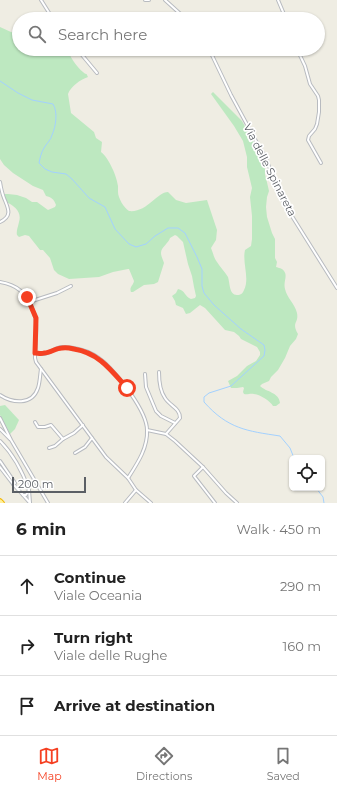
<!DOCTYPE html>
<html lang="en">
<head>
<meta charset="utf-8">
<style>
	:root { --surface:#fff; --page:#f2f2f2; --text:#222; --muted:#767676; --line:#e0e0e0; --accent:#f54022 }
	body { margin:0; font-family:Montserrat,sans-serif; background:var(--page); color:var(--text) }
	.controls { position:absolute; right:12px; bottom:12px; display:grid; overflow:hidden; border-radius:6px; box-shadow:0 1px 3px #0004 }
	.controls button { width:36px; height:36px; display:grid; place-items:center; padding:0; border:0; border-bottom:1px solid var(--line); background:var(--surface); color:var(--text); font:20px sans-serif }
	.scale { position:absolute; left:12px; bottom:10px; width:74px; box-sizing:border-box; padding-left:4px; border:2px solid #5b5f65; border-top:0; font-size:11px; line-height:14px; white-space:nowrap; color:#5b5f65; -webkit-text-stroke:3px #fff; paint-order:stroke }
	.stop { position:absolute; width:12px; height:12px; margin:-9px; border:3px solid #f54022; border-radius:50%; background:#fff }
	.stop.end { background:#f54022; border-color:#fff; box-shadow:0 1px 4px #0008 }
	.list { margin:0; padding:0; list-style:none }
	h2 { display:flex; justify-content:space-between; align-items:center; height:52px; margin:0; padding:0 16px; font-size:17px }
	h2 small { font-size:13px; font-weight:400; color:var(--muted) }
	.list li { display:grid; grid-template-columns:26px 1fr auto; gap:12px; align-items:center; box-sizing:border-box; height:60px; padding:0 16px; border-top:1px solid var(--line) }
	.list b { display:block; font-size:15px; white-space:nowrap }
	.list p { margin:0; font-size:13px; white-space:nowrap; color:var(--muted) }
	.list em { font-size:13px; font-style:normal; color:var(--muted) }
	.icon { flex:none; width:22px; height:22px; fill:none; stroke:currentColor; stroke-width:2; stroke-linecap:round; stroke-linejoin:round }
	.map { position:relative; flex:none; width:337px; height:503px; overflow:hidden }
	.search { position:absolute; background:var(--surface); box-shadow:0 1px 3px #0004; left:12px; right:12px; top:12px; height:44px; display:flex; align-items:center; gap:10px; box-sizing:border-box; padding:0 14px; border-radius:22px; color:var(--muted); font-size:15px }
	.sheet { height:232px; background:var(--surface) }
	nav { display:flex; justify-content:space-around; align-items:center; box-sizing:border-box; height:56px; border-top:1px solid var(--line); background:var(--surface); font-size:11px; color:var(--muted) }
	nav a { display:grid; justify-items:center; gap:2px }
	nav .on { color:var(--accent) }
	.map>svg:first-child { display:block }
	.green { fill:#bde8c0 }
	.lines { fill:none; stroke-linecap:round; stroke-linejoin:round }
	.stream { stroke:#a3d1ff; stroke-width:1 }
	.minor-casing { stroke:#b8bbc0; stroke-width:4 }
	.trunk-casing { stroke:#f2b500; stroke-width:5.5 }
	.minor { stroke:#fff; stroke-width:2 }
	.trunk { stroke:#ffef99; stroke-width:3.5 }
	.route { stroke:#f54022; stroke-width:5 }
	.labels { text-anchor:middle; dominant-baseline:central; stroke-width:3.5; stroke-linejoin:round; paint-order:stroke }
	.street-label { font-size:11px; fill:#5b5f65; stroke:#fff }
</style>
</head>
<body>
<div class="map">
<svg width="337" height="503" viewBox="0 0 337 503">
	<rect width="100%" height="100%" fill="#efede3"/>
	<g class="green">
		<path d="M 0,27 L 11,32 L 19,34 L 19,49 L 67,49 C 70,57 77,67 83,72 C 89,77 85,71 88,77 C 80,80 71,86 68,94 L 71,113 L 94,132 L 96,138 L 102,142 L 101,152 C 109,158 117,177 118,186 C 118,188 118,190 118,192 C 118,198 124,208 129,211 C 147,213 157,192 168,192 L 176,200 L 186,203 L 207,200 L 217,230 L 216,240 L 211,248 C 213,253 214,258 217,262 C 220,267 225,272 228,277 C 230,283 229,295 237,295 C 241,295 243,293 244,290 C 250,278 242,263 245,250 L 251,246 L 252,239 L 252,216 L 250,197 L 252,188 L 247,167 L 247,157 L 243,141 L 234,126 L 211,94 L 213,92 L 242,121 L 263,159 L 265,165 L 265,175 L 266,178 L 269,191 L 267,197 L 266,207 L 267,217 L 272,233 L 275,239 L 275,258 L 277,262 L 276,267 C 279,268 282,268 284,271 C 288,276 283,282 285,289 C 287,298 295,304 297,313 C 299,324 291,322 298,334 L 296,339 L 290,346 L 285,358 L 278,370 L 271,377 L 269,381 L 262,384 L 260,386 C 266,392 279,392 280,403 L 276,406 L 273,406 C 270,401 261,395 254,394 C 250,393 248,395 244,394 L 243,392 L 244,388 L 243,387 L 237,388 L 231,388 L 228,381 L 237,376 L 247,366 L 256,361 L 260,355 L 260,352 L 257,347 L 241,339 L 239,336 L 234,332 L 225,330 L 205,308 L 200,305 L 190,313 L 186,314 L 183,308 L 176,305 L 175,301 L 172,296 L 176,293 L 178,289 C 185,290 185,297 191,299 L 195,298 L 196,296 L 194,287 L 192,276 L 188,264 L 183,242 L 177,236 L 175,235 L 170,238 C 169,243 161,247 161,253 C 161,256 163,260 164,263 L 158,282 L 154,284 L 144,285 L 133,292 L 131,292 C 129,287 133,286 134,281 L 129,269 L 128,269 L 113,272 L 99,277 L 69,279 L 58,274 L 54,270 L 50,258 L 43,250 L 40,250 L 29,236 L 25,235 L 19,237 L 17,235 C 16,231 18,227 19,222 C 22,212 15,206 6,202 L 5,198 L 5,194 L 8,194 L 17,195 L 26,198 L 32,202 L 37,202 L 48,210 L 55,207 L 56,205 C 54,199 51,197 46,196 L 43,190 L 33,186 L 13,173 L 4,165 L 0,159 Z"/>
		<path d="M 5,405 L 19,420 L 15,429 L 10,434 L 0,415 L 0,406 Z"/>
	</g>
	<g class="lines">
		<g class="stream">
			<path d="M 0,81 L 18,93 L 32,100 L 53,104 C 58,112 56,126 52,135 C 51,140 46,144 44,148 C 41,153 40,158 39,163 L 45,169 L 52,172 L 66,174 L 72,179 L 89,198 L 105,207 L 115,229 L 129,244 L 136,247 L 146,244 L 155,236 L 168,228 L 178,228 L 185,233 L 197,257 L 202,269 L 202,286 L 204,293 L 214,305 L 241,329 L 264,345 L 265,350 L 264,356 L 231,386 L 209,393 L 204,397 L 204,402 C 228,429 247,431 280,436 L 290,448 L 294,458"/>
			<path d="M 316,488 L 323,497 L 324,503"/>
		</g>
		<g class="minor-casing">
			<g id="minor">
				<path d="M 41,0 L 53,19"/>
				<path d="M 145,0 L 149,0"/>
				<path d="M 165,0 L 186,19"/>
				<path d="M 278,0 L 286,19"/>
				<path d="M 77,49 L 97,73"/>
				<path d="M 209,49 L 231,95 L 257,143 L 265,156 L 274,180 L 285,205 L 337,288"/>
				<path d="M 297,49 L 305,66 L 310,84 L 318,96 L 319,100 L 319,112 L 317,124 L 315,129 L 309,136 L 308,140 L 321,163"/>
				<path d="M 0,182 C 1,188 2,193 4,198 C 8,208 13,216 0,222"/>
				<path d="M 0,282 C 17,285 25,292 32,308 C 34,313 36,318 36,323 C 37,335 35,346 35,358 L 36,362 L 106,457 L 128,478 L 136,490 L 151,503"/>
				<path d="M 29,302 L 57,293 L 71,286"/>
				<path d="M 35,353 C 38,353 41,354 44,354 C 50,353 55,348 61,347 C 67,347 76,348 82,350 C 90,352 98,357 104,362 C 118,375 147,411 147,430 C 148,448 137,464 128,478"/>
				<path d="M 159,372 C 159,381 160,391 165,398 C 170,406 180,408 180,418 L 166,434"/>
				<path d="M 145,374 L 146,387 L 156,411 L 161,416 L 175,423"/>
				<path d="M 0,395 C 12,403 32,406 38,388 C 40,382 40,375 41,369"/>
				<path d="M 0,418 L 11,440 L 48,503"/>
				<path d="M 35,422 L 38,427 L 45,427 L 51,425 L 63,439"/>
				<path d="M 0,429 L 10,439"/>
				<path d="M 147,430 L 166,434 L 175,441 L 203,467 L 226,493 L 237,503"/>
				<path d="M 0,441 C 13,454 23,473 29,490 L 26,495 L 23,495 L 13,484 L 0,467"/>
				<path d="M 49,448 L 55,446 L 63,439 L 74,433 L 83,425"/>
				<path d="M 75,453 L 85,447 L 92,438"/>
				<path d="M 0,461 L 15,483 L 13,484"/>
				<path d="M 203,467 L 194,476 L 215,503"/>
				<path d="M 29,490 L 30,503"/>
				<path d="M 23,495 L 30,503"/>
				<path d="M 125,503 L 136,490"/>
			</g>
		</g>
		<g class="trunk-casing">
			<path id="trunk" d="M 0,501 L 2,503"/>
		</g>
		<use href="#minor" class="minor"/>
		<use href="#trunk" class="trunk"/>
	</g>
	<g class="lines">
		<path class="route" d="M 27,297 L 36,318 L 35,353 C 38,353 41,354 44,353 C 50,353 56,348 62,348 C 66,347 70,348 74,349 C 99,353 111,370 127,388"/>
	</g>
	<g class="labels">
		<g class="street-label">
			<text transform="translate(270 170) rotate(63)">Via delle Spinareta</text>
		</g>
	</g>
</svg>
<div class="controls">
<button><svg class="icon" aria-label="locate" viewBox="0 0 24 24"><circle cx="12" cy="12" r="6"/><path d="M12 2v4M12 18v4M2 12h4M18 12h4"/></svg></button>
</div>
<div class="scale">200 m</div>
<div class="stop" style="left:127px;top:388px"></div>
<div class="stop end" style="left:27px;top:297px"></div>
<div class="search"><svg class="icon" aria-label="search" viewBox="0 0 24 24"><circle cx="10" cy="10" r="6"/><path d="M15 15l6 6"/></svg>Search here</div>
</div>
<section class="sheet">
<h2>6 min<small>Walk · 450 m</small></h2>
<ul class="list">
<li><svg class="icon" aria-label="ahead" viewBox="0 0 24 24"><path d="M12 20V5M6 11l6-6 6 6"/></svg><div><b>Continue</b><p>Viale Oceania</p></div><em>290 m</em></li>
<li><svg class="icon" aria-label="right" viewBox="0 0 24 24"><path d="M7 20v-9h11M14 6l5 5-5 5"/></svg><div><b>Turn right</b><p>Viale delle Rughe</p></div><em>160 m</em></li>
<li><svg class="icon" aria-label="arrive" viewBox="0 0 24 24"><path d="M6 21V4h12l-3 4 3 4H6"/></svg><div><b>Arrive at destination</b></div></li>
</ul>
</section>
<nav>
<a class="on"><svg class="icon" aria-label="map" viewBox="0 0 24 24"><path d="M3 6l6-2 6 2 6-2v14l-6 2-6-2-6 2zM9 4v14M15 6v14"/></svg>Map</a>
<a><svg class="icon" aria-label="directions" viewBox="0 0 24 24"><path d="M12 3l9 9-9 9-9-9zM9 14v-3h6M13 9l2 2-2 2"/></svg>Directions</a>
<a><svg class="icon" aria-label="saved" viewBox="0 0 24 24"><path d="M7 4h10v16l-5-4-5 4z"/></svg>Saved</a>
</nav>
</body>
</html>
